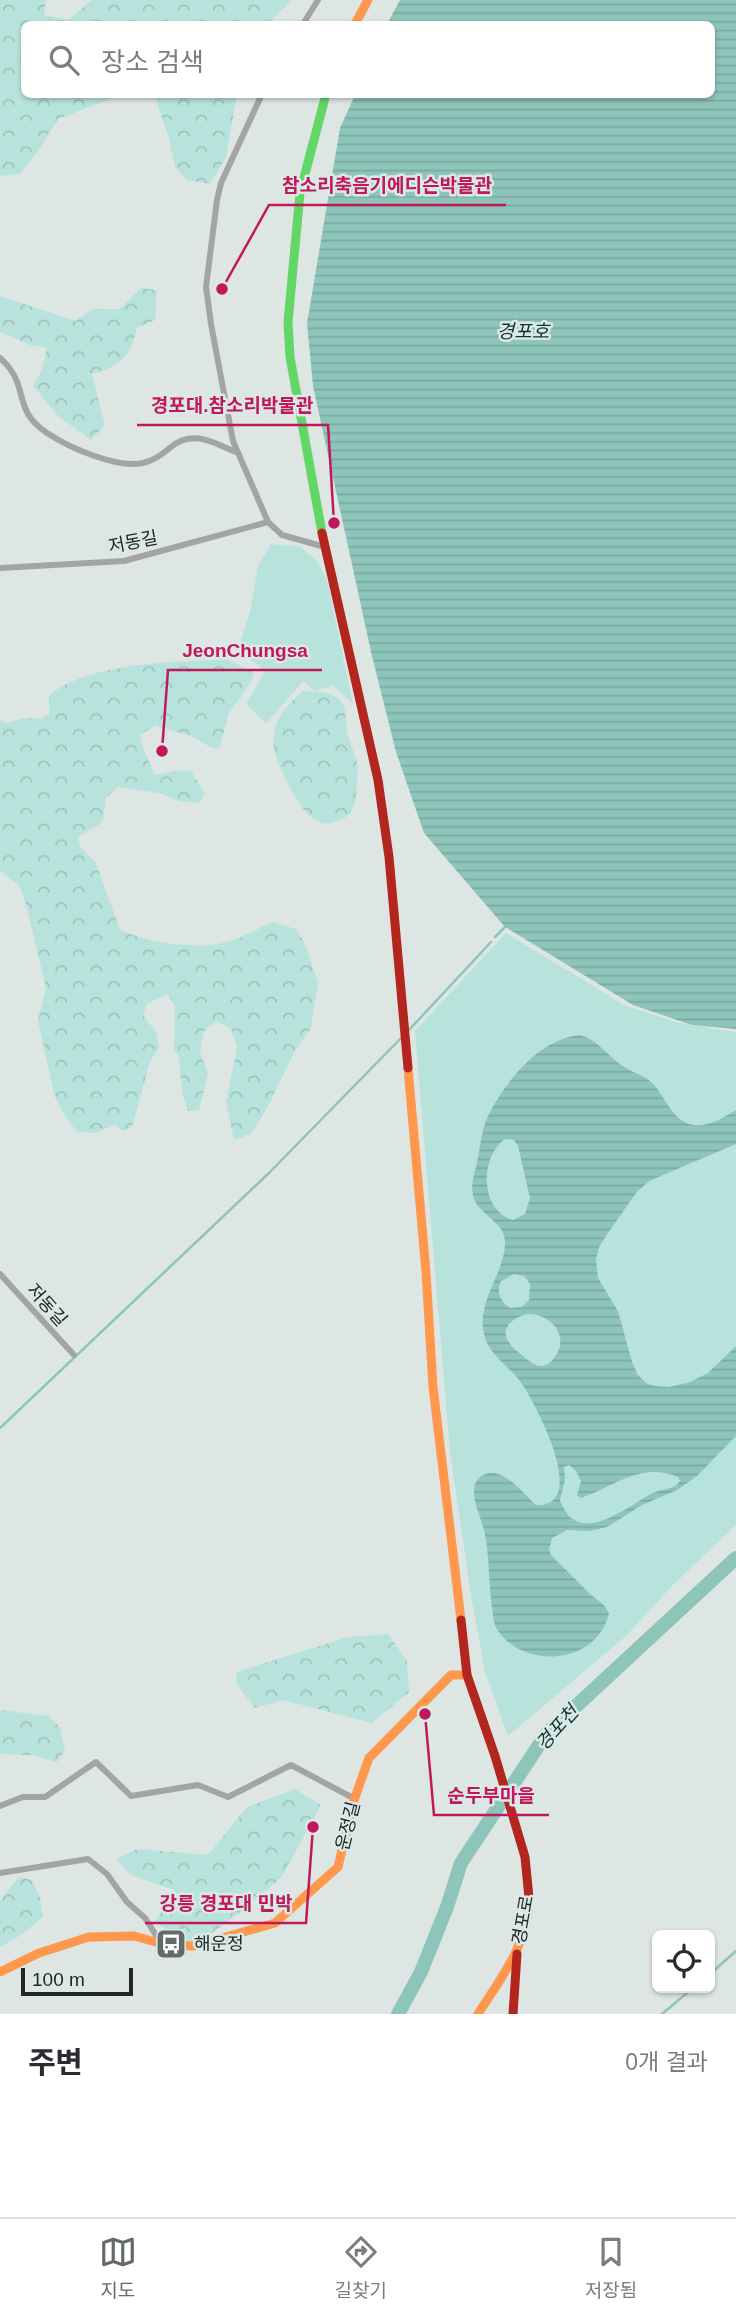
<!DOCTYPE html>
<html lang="ko">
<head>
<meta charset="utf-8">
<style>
	:root { --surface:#fff; --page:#f7f7f7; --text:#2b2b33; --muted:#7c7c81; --line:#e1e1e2; --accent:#636a68 }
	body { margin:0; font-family:Helvetica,"Noto Sans KR",sans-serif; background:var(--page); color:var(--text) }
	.controls { position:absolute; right:21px; bottom:21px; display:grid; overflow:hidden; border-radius:10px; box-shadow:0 2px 5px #0004 }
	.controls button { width:63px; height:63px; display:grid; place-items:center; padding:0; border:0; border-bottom:2px solid var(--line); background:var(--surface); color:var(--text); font:35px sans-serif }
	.scale { position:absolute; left:21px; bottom:18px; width:112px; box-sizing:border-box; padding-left:7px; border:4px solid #212726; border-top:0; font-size:19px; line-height:24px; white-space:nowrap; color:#212726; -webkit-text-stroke:5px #dae9e6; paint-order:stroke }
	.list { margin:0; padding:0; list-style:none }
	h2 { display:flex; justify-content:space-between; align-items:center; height:91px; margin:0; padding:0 28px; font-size:30px }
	h2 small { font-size:23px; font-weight:400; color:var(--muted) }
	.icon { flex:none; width:38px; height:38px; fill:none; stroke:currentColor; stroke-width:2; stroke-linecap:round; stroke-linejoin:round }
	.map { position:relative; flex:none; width:736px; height:2014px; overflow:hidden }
	.search { position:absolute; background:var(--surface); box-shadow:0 2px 5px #0004; left:21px; right:21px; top:21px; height:77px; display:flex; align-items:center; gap:18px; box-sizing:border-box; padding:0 24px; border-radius:10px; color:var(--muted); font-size:26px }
	.sheet { height:203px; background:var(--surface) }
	nav { display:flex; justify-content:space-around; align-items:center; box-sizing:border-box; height:98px; border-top:2px solid var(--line); background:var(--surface); font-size:19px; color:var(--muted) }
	nav a { display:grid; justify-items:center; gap:4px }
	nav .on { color:var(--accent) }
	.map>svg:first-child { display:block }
	.forest { fill:url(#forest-crowns) }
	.park { fill:#b8e3dc }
	.water { fill:url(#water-rules); fill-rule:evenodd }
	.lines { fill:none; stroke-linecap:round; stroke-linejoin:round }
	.stream { stroke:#8ec5bb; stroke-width:2.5 }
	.river { stroke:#8ec5bb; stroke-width:14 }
	.street { stroke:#a3a4a4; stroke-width:6 }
	.fast { stroke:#63d668; stroke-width:9 }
	.slow { stroke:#ff974d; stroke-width:9 }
	.jam { stroke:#b3261e; stroke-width:9 }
	.labels { text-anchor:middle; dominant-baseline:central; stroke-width:5; stroke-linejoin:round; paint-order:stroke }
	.street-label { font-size:18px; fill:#212726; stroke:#dae9e6 }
	.poi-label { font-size:18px; fill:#212726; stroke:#dae9e6; text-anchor:start }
	.water-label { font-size:19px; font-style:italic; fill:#103530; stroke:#dae9e6 }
	.leader { fill:none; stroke:#c2185b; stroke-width:2.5 }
	.callout-dot { fill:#c2185b; stroke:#dae9e6; stroke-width:2.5 }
	.callout-label { font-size:19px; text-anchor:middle; font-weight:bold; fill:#c2185b; stroke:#dae9e6; stroke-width:5; stroke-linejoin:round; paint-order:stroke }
</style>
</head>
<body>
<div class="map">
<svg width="736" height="2014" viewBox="0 0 736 2014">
	<defs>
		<pattern id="forest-crowns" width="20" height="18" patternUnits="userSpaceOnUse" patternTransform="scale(1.75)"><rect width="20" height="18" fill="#b8e3dc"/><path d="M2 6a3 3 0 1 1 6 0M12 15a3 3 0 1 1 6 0" fill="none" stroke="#9ec3bd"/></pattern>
		<pattern id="water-rules" width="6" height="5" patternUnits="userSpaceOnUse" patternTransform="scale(1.75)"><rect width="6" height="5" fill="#8ec5bb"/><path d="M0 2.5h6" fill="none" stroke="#7aa9a1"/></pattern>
	</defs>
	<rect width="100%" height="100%" fill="#dee6e4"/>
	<g class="forest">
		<path d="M 0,0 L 46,0 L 44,15 L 68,20 L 92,0 L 291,0 L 268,24 L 24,24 L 24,94 L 116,95 L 113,98 L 58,119 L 36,154 L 20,174 L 0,176 Z"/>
		<path d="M 157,94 L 235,94 L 237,96 L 226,157 L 210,184 L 187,180 L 175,167 L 169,138 L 156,100 Z"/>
		<path d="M 141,288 L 157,290 L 155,320 L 137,328 C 130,357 121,366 92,374 L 105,425 L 91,440 L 58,416 L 33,386 L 41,371 L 47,348 L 30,345 L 0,332 L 0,296 L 76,321 L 93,309 L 120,309 Z"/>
		<path d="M 227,659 L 254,673 L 251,682 L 229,713 L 219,749 L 210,747 L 191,736 L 156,726 L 140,734 L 142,745 L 155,775 L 179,770 L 191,771 L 205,794 L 199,803 L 179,801 L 159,793 L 118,787 L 106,798 L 103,822 L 78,837 L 80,847 L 96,863 L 120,930 C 149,943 197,950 227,942 C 243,938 258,928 272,922 L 296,929 L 305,943 L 318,982 L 311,1028 L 294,1053 L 267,1108 L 251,1134 L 234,1140 L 226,1102 L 237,1048 L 231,1029 L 217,1021 L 204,1031 L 200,1052 L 208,1073 L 199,1110 L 188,1111 L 182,1092 L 179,1058 L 174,1048 L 175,1006 L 167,994 L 147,1004 L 143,1015 L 156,1032 L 159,1047 L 150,1062 L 132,1127 L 123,1131 L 115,1125 L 95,1133 L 77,1132 L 63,1113 L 54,1094 L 38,1021 L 46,988 L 27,908 L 20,887 L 0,870 L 0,719 L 6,723 L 26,718 L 41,719 L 49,713 L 49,695 C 93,661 172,663 227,659 Z"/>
		<path d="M 303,691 L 329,693 L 339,699 L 345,708 L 347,733 L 358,765 L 356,799 L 351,813 C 318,840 301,809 287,782 C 280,767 271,752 274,735 C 276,716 289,703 303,691 Z"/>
		<path d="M 388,1634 L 407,1661 L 409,1692 L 372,1723 L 283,1700 L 255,1708 L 237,1685 L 236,1672 L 348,1637 Z"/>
		<path d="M 0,1710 L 49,1716 L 60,1728 L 65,1750 L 57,1762 L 31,1755 L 0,1754 Z"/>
		<path d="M 295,1789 L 321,1805 L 282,1877 L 238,1914 L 194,1946 L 155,1922 L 174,1890 L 131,1875 L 116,1859 L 137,1849 L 208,1855 L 247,1807 Z"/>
		<path d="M 19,1877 L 32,1880 L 40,1898 L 43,1917 L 21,1935 L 0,1947 L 0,1900 Z"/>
	</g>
	<g class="park">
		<path d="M 271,544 L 301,547 L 317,561 L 327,580 L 353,704 L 333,685 L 315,691 L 303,681 L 266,724 L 246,704 L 265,671 L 238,649 L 250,612 L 258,566 Z"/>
		<path d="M 506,933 L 624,1005 L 679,1023 L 736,1032 L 736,1525 L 672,1586 L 626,1636 L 508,1736 L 485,1672 L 471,1596 L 450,1452 L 415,1031 Z"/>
	</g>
	<g class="water">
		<path d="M 400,0 L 736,0 L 736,1029 L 692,1025 L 633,1005 L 505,927 L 424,833 L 396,752 L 372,656 L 313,386 L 307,323 L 340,128 L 355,95 L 712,94 L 712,24 L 387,24 Z"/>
		<path d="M 580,1035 C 604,1043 608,1059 628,1069 C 636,1074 644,1075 651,1082 C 659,1089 664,1100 670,1108 C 689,1136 712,1125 736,1110 L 736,1144 L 649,1181 L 636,1193 L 608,1233 L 599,1247 L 596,1260 L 598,1278 L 618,1311 L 632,1362 L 638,1375 L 646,1383 L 655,1386 L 669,1387 L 690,1382 L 708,1373 L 736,1346 L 736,1436 L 697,1476 L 677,1490 L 642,1505 L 607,1527 L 590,1531 L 567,1530 L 552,1538 L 549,1549 L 551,1555 L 590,1594 L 604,1605 L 609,1613 C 597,1666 520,1671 495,1626 C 489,1598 490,1568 486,1540 C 484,1524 475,1509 474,1493 C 474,1485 476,1479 483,1475 C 503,1465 523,1494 536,1505 C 591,1507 535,1403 522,1384 C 511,1367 488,1355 484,1334 C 476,1301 506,1271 505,1242 C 505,1221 477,1215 473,1195 C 470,1183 476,1170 478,1158 C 481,1143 482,1126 490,1112 C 507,1080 541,1038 580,1035 ZM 505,1139 L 514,1140 L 518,1146 L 530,1198 L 525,1214 L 513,1220 C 480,1211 479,1157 505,1139 ZM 514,1274 L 524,1276 L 530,1284 L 529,1300 L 522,1307 L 510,1308 C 500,1301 496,1292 501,1281 ZM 527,1314 C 551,1313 571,1337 554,1358 C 541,1375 530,1361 518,1352 C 498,1336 503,1321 527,1314 ZM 569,1465 L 576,1471 L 581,1481 L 577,1495 L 581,1498 C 613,1487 642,1461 678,1477 L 680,1481 C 673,1491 661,1488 651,1494 C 625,1508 577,1549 560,1500 L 565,1480 L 564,1467 Z"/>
	</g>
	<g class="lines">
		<g class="stream">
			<path d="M 495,937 L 505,927"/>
			<path d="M 409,1030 L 491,942"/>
			<path d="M 0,1428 L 270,1172 L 402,1037"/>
			<path d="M 710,1974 L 736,1951"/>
			<path d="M 662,2014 L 693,1988"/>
		</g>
		<path class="river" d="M 398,2014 L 421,1972 L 447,1907 L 461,1863 L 547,1733 L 736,1558"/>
		<g class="street">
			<path d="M 303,24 L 318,0"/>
			<path d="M 262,94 L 221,183 L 217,200 L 206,287 L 211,324 L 233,441 L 268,522 L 282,535 L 325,547"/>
			<path d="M 0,358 C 31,385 11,410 47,433 C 68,447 117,469 143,463 C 153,461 164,453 171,447 C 193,429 214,443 236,452"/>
			<path d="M 0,568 L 124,561 L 268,522"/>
			<path d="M 0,1274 L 74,1355"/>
			<path d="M 0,1806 L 23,1797 L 45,1797 L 96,1762 L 131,1796 L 198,1785 L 228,1797 L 291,1765 L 355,1799"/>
			<path d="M 0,1873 L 88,1859 L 107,1874 L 127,1902 L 145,1918 L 161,1943"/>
		</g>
		<path class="fast" d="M 322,533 L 290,357 L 288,322 L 300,193 L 326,94"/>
		<g class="slow">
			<path d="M 355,24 L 368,0"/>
			<path d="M 408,1068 L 426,1272 L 433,1387 L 461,1620"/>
			<path d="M 0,1972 L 39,1953 L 89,1937 L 134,1936 L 167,1945 L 194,1946 L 275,1923 L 338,1867 L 353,1803 L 369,1758 L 451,1675 L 467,1675"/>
			<path d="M 478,2014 C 501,1978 529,1943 529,1898"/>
		</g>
		<g class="jam">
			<path d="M 322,533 L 378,780 L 389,857 L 408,1068"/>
			<path d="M 461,1620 L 467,1675 L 495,1756 L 525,1857 L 529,1898"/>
			<path d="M 513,2014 L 517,1954"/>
		</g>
	</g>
	<defs>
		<g id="bus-square" transform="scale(1.575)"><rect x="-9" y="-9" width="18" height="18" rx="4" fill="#636a68" stroke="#dae9e6"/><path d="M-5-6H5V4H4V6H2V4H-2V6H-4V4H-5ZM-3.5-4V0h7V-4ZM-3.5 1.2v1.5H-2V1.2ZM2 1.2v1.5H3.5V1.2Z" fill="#fff"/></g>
	</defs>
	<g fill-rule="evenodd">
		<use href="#bus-square" x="171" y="1944"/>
	</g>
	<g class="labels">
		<g class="street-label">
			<text transform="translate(133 542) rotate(-11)">저동길</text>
			<text transform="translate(47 1305) rotate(48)">저동길</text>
			<text transform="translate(348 1826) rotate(-76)">운정길</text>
			<text transform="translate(523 1920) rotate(-80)">경포로</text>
		</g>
		<g class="poi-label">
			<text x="194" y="1944">해운정</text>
		</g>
		<g class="water-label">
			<text x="523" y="331">경포호</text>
			<text transform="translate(557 1728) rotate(-48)">경포천</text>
		</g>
	</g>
	<path class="leader" d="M222 289L269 205H506M334 523L328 425H137M162 751L168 670H322M425 1714L434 1815H549M313 1827L306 1923H145"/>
	<g class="callout-dot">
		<circle cx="222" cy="289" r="7"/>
		<circle cx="334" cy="523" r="7"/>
		<circle cx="162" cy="751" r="7"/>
		<circle cx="425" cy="1714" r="7"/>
		<circle cx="313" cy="1827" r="7"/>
	</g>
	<g class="callout-label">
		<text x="387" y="192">참소리축음기에디슨박물관</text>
		<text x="232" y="412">경포대.참소리박물관</text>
		<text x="245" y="657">JeonChungsa</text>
		<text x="491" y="1802">순두부마을</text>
		<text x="226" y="1910">강릉 경포대 민박</text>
	</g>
</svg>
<div class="controls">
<button><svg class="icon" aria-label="locate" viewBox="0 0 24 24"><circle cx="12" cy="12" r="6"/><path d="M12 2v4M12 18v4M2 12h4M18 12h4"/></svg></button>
</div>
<div class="scale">100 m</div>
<div class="search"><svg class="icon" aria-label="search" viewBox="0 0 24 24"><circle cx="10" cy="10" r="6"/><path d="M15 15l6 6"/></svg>장소 검색</div>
</div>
<section class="sheet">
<h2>주변<small>0개 결과</small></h2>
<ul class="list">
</ul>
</section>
<nav>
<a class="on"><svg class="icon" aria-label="map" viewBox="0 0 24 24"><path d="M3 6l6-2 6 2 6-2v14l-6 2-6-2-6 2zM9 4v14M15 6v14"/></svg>지도</a>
<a><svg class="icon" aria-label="directions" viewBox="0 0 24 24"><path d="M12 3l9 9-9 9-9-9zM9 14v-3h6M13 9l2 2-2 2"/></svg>길찾기</a>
<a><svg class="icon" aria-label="saved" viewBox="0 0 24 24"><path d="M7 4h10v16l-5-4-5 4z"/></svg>저장됨</a>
</nav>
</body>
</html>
